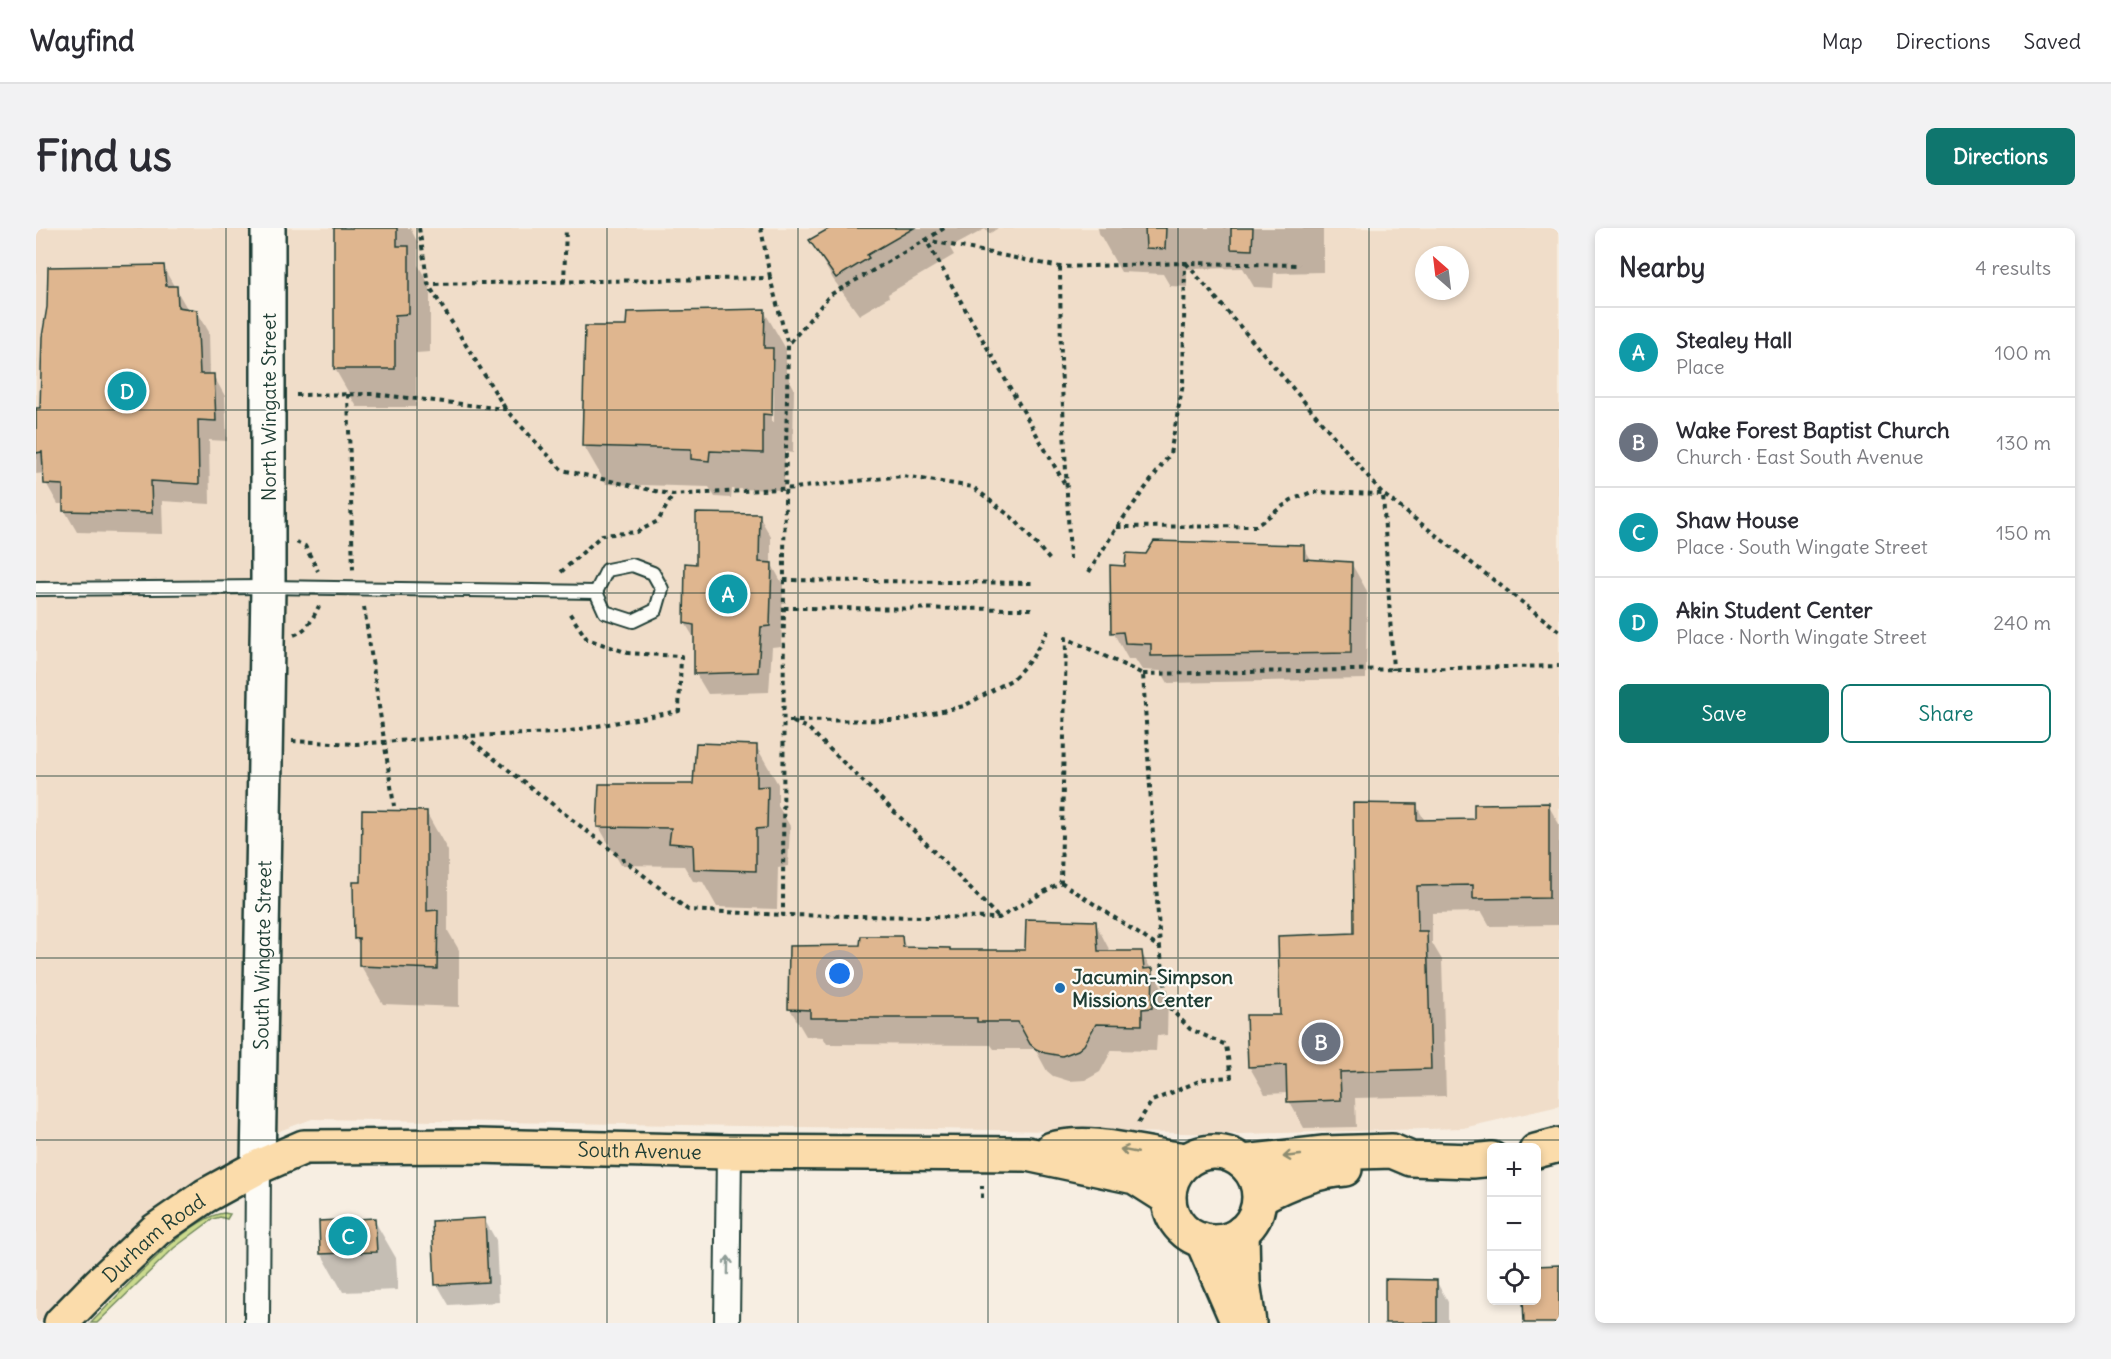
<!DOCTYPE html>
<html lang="en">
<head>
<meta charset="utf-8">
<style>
	:root { --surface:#fff; --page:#f2f2f3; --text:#2b2b33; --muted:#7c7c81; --line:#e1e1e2; --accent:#0f766e }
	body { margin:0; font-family:Delius,sans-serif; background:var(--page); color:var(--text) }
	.controls { position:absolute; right:18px; bottom:18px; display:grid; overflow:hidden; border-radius:9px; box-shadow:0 3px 9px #0003 }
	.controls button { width:54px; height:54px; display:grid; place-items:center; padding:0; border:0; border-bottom:2px solid var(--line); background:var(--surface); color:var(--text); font:30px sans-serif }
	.compass { position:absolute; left:1379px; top:18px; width:54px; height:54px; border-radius:50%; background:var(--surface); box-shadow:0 3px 9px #0003; rotate:332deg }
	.you { position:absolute; left:804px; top:746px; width:21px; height:21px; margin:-15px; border:4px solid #fff; border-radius:50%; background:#1a73e8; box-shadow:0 0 0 9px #1a73e833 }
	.badge { display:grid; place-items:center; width:39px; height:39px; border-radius:50%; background:var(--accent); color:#fff; font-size:20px; font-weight:700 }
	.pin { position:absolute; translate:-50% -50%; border:3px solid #fff; box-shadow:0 2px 6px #0006 }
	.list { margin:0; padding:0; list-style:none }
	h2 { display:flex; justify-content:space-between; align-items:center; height:78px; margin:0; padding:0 24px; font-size:26px }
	h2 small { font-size:20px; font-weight:400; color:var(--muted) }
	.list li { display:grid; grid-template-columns:39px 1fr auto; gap:18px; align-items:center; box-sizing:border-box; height:90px; padding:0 24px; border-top:2px solid var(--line) }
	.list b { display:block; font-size:22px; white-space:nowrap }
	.list p { margin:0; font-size:20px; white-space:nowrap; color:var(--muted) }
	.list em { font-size:20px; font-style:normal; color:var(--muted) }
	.actions { display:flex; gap:12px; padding:18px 24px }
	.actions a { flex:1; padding:14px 0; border:2px solid var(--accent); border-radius:9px; text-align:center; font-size:21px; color:var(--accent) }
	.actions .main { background:var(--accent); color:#fff }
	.icon { flex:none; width:33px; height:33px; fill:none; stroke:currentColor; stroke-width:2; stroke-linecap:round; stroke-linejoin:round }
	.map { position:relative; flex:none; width:1523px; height:1095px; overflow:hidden; border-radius:9px }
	header { display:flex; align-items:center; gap:36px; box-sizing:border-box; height:84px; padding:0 30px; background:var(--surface); border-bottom:2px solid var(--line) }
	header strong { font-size:28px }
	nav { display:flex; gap:33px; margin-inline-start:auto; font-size:21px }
	.intro { display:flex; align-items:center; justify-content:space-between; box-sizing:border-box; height:144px; padding:0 36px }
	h1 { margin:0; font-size:42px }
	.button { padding:15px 27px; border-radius:9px; background:var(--accent); color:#fff; font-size:21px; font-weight:700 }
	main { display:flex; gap:36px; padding:0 36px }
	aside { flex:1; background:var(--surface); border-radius:9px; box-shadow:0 3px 9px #0003 }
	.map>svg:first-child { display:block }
	.built { fill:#f0ddc9; fill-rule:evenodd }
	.green { fill:#cbda8d; stroke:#758c60; stroke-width:1.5 }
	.shadow { fill:#0003; fill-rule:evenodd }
	.building { fill:#dfb68f; stroke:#1f3d34; stroke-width:1.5 }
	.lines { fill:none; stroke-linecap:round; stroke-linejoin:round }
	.lane-casing { stroke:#1f3d34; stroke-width:16 }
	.street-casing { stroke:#1f3d34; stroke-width:28 }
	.secondary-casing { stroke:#1f3d34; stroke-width:38 }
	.primary-casing { stroke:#1f3d34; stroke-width:38 }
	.path { stroke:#1f3d34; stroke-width:4; stroke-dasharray:4.5 4.5; stroke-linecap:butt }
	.lane { stroke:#fdfcf7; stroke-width:12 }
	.street { stroke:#fdfcf7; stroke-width:24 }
	.secondary { stroke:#fdfcf7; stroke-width:33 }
	.primary { stroke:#fbdcab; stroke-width:33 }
	.oneway { stroke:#8d8c70 }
	.oneway2 { stroke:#8e9c96 }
	.grid { fill:none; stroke:#1f3d34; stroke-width:1.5; stroke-opacity:0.55 }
	.poi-dot { fill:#1f6fb2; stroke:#fdfcf7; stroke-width:2 }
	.labels { text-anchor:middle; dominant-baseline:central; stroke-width:4.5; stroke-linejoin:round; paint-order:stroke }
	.street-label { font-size:20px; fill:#1f3d34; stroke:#fdfcf7 }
	.poi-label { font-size:20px; font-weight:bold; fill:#1f3d34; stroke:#fdfcf7; text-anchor:start }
</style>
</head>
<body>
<header>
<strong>Wayfind</strong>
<nav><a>Map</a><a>Directions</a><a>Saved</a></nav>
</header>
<div class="intro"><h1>Find us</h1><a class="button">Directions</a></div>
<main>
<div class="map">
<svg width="1523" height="1095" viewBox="0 0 1523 1095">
	<rect width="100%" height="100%" fill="#f7eee2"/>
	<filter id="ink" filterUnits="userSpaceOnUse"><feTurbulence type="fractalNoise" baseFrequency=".0167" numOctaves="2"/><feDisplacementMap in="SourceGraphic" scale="12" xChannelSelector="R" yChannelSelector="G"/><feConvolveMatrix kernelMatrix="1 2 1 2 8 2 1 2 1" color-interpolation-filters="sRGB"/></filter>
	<g filter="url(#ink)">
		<path class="built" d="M 0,0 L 1523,0 L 1523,878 L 1427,900 L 1205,906 L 276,891 L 246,902 L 219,918 L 154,957 L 133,972 L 90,1009 L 2,1095 L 0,1095 ZM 1388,27 L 1424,27 L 1424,63 L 1388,63 Z"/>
		<path class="green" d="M 188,985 L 194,986 L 191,991 L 184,989 L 177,991 L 138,1020 L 61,1095 L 55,1095 C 82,1068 152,988 188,985 Z"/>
		<g class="shadow">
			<path d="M 300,0 L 374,0 L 382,15 L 382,37 L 394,58 L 394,124 L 380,125 L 380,179 L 321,179 L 299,141 Z"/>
			<path d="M 797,0 L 962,0 L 953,6 L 949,1 L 914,20 L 918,27 L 852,66 L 853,69 L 823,87 L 797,51 L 775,13 Z"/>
			<path d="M 1062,0 L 1287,0 L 1287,44 L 1238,45 L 1237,60 L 1218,59 L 1207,40 L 1151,41 L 1151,59 L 1134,58 L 1127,46 L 1085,44 L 1063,5 Z"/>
			<path d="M 127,39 L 152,82 L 161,83 L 173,104 L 174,147 L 177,147 L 189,168 L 191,213 L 173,212 L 174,276 L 126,273 L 127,306 L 41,304 L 29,283 L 29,276 L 22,276 L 10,255 L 9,245 L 0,246 L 0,182 L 5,182 Z"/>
			<path d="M 728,83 L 750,121 L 750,145 L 758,160 L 757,225 L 749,224 L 748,262 L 696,261 L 695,270 L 679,269 L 673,259 L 570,256 L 548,218 L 592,100 ZM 735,131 L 738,134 L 738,194 L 735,194 Z"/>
			<path d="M 723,288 L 735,309 L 735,335 L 747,357 L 745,418 L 736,419 L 733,464 L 672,466 L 660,446 L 660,413 L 649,395 L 661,337 Z"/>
			<path d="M 1267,318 L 1276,333 L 1315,335 L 1331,363 L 1330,451 L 1132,455 L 1125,443 L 1106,442 L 1099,431 L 1092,431 L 1077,404 L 1090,340 L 1111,328 Z"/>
			<path d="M 720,518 L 742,556 L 742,578 L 754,598 L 752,638 L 742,640 L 741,681 L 681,679 L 667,654 L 657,653 L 648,638 L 585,637 L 563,599 L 659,558 Z"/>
			<path d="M 1380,577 L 1389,593 L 1440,593 L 1512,577 L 1523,596 L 1523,697 L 1454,698 L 1446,684 L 1396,685 L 1396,715 L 1406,732 L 1410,868 L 1319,870 L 1320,899 L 1268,900 L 1253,873 L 1252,865 L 1229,866 L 1213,838 L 1245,788 L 1319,707 Z"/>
			<path d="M 390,584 L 412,623 L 412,703 L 423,722 L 423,779 L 347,776 L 325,738 L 325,720 L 319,710 Z"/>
			<path d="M 1059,694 L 1075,725 L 1105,725 L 1116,742 L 1132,769 L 1131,807 L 1121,808 L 1120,823 L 1076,822 L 1064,844 L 1050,852 L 1033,853 L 1017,848 L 1011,843 L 999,821 L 958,821 L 955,817 L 791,816 L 787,809 L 770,808 L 754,781 L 826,719 L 865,710 L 871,721 L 914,724 L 990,724 Z"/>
			<path d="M 448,991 L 460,1012 L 463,1074 L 413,1077 L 401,1056 Z"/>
			<path d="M 338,992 L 360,1030 L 362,1062 L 307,1064 L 285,1025 Z"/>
			<path d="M 1400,1053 L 1412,1074 L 1412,1095 L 1350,1095 Z"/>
		</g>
		<g class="building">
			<path d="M 298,0 L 361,0 L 361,18 L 373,18 L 373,86 L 359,87 L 359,141 L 298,141 Z"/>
			<path d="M 794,0 L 878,0 L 831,27 L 833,30 L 800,50 L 773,12 Z"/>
			<path d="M 1109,0 L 1130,0 L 1129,21 L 1110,20 Z"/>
			<path d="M 1195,0 L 1217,0 L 1216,22 L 1195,21 Z"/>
			<path d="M 128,37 L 130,58 L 141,58 L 142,79 L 161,82 L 164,146 L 178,146 L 180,193 L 162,192 L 163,256 L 115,253 L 116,285 L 27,283 L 27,257 L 8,256 L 6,224 L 0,225 L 0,180 L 4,180 L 6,109 L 11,79 L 12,39 Z"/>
			<path d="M 729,81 L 728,120 L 737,120 L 736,187 L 727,186 L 727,225 L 674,223 L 673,233 L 655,231 L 655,221 L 546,218 L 549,98 L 590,98 L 591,84 Z"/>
			<path d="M 660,285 L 724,286 L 723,334 L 736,335 L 734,398 L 725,399 L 722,444 L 658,446 L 658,397 L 648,395 L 649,335 L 660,336 Z"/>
			<path d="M 1118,313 L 1268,317 L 1268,331 L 1316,334 L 1315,425 L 1115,428 L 1115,416 L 1089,415 L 1087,404 L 1075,405 L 1074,337 L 1089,338 L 1090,325 L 1110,326 Z"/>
			<path d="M 660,515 L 721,517 L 721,559 L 732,558 L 731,600 L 720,601 L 720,643 L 658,641 L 657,617 L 633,615 L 635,600 L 561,599 L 563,556 L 657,556 Z"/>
			<path d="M 1317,575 L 1381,576 L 1381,592 L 1438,591 L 1438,576 L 1513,575 L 1513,670 L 1437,671 L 1437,657 L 1381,658 L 1382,703 L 1391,703 L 1395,841 L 1304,844 L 1305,872 L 1251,874 L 1250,837 L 1212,839 L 1210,787 L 1244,787 L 1242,708 L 1318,705 Z"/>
			<path d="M 326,582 L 391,583 L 391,683 L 402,682 L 401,741 L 323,738 L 323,710 L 318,711 L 317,654 L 325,654 Z"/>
			<path d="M 990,691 L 1060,693 L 1062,723 L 1106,723 L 1108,741 L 1117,740 L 1116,780 L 1106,781 L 1106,797 L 1060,796 L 1048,817 L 1042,822 L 1026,828 L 1009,825 L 1000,821 L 994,816 L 982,794 L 941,794 L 941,790 L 774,790 L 774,782 L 752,781 L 753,718 L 824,717 L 825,708 L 866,708 L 867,719 L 914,720 L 914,722 L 989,722 Z"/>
			<path d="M 339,990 L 341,1024 L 284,1026 L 283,993 Z"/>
			<path d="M 449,990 L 452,1054 L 399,1057 L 396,993 Z"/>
			<path d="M 1523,1037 L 1523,1095 L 1488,1095 L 1487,1072 L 1500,1072 L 1500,1038 Z"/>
			<path d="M 1349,1051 L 1401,1052 L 1401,1095 L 1349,1095 Z"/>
		</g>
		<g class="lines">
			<g class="lane-casing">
				<g id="lane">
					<path d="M 596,337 L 617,345 L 626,361 L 620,382 L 597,393 L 569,384 L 560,364 L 571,342 Z"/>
					<path d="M 0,361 L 232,359 L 560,364"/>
				</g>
			</g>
			<g class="street-casing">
				<g id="street">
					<path d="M 221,1095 L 222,939"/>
					<path d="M 691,1095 L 693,924"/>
				</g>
			</g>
			<g class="secondary-casing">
				<g id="secondary">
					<path id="s1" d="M 222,939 L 232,359 L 232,0"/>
				</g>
			</g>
			<g class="primary-casing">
				<g id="primary">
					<path d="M 1016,921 C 1062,910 1105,928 1151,932"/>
					<path d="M 1500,923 L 1523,917"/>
					<circle cx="1178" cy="969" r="45"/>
					<path d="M 1208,934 L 1288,925 L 1356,923 L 1375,931 L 1436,933 L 1456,931"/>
					<path d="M 1224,969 C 1250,955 1279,943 1309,941"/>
					<path d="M 1206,1004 L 1207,1054 L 1213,1095"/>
					<path d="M 1166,1012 L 1202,1095"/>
					<path id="s2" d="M 25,1095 L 63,1056 L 120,1002 L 169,968 L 222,939 L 268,919 L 441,918 L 693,924 L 991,926 L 1099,949 L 1132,970"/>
				</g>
			</g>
			<g class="path">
				<path d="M 383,0 L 392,56"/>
				<path d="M 725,0 L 734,49"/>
				<path d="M 908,0 L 890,12 L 1031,260"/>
				<path d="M 1150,35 L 1347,266 L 1523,403"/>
				<path d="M 1024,39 L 1025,135 L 1034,331"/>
				<path d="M 528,54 L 530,0"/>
				<path d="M 312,166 L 317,342"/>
				<path d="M 260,167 L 337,166 L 469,181 L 526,242 L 637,267 L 759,260 L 867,248 L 937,259 L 979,292 L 1014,332"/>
				<path d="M 469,180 L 392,56 L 734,50 L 752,117"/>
				<path d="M 1081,299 L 1220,298 L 1255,272 L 1276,264 L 1347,266 L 1357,442"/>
				<path d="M 260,314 L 269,318 L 282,343"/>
				<path d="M 525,344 L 566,307 L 601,304 L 622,293 L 637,267"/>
				<path d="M 1053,344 L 1081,299 L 1134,226 L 1147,156 L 1149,35"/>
				<path d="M 748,352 L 996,355"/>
				<path d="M 328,379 L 358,578"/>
				<path d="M 748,380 L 998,381"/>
				<path d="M 258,407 C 273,401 276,391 283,378"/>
				<path d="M 1107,446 L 1523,438"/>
				<path d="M 753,493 L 866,492 L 928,478 L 977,451 L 996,430 L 1013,401"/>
				<path d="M 757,494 L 772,500 L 873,598 L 963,690"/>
				<path d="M 429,508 L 652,682 L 747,687"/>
				<path d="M 256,513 L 320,516 L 429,508 L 523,505 L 643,483 L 645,428 L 592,425 L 551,411 L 532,383"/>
				<path d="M 1025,654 L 1124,720 L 1107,446 L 1030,410 L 1025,654 L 963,690 L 747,687 L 748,326 L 752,117 L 794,67 L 890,12 L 1024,39 L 1149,35 L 1264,37"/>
				<path d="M 1102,895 L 1116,873 L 1168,851 L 1195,849 L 1190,817 L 1154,801 L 1132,778 L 1124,720"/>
				<path d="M 946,970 L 946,958"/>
			</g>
			<use href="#lane" class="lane"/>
			<use href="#street" class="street"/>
			<use href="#secondary" class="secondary"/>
			<use href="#primary" class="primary"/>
		</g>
		<defs><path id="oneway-shaft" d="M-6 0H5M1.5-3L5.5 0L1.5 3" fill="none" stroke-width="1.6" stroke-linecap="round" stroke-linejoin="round" transform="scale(1.5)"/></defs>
		<g class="oneway">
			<use href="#oneway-shaft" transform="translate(1093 923) rotate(-169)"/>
			<use href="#oneway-shaft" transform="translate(1256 928) rotate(174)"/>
		</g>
		<use class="oneway2" href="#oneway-shaft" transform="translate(692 1037) rotate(-89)"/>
	</g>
	<path class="grid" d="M 190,0 L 190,1095M 381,0 L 381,1095M 571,0 L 571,1095M 762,0 L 762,1095M 952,0 L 952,1095M 1142,0 L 1142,1095M 1333,0 L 1333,1095M 0,182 L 1523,182M 0,365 L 1523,365M 0,548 L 1523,548M 0,730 L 1523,730M 0,912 L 1523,912"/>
	<circle class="poi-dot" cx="1024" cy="760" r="6"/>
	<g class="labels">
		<g class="street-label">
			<text transform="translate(232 179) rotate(-90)">North Wingate Street</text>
			<text stroke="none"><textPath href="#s1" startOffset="212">South Wingate Street</textPath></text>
			<text stroke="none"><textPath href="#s2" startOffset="639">South Avenue</textPath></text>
			<text stroke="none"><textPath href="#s2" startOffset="126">Durham Road</textPath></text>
		</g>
		<g class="poi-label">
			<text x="1036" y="748">Jacumin-Simpson<tspan x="1036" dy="23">Missions Center</tspan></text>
		</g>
	</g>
</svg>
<div class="controls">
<button>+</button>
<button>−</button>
<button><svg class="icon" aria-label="locate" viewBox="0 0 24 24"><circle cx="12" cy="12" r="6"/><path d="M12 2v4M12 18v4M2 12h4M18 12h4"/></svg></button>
</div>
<svg class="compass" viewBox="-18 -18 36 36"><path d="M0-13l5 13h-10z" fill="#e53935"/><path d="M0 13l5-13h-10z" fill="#7c7c81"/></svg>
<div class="you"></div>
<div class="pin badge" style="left:692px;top:366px;background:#0f9aa8">A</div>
<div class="pin badge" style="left:1285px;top:814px;background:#6b7280">B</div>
<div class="pin badge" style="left:312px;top:1008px;background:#0f9aa8">C</div>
<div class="pin badge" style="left:91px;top:163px;background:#0f9aa8">D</div>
</div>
<aside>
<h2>Nearby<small>4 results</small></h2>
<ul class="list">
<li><span class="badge" style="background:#0f9aa8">A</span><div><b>Stealey Hall</b><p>Place</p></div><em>100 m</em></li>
<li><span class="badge" style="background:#6b7280">B</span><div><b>Wake Forest Baptist Church</b><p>Church · East South Avenue</p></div><em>130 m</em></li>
<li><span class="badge" style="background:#0f9aa8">C</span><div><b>Shaw House</b><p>Place · South Wingate Street</p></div><em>150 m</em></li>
<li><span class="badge" style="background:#0f9aa8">D</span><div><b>Akin Student Center</b><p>Place · North Wingate Street</p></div><em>240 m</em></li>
</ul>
<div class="actions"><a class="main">Save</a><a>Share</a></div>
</aside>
</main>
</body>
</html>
